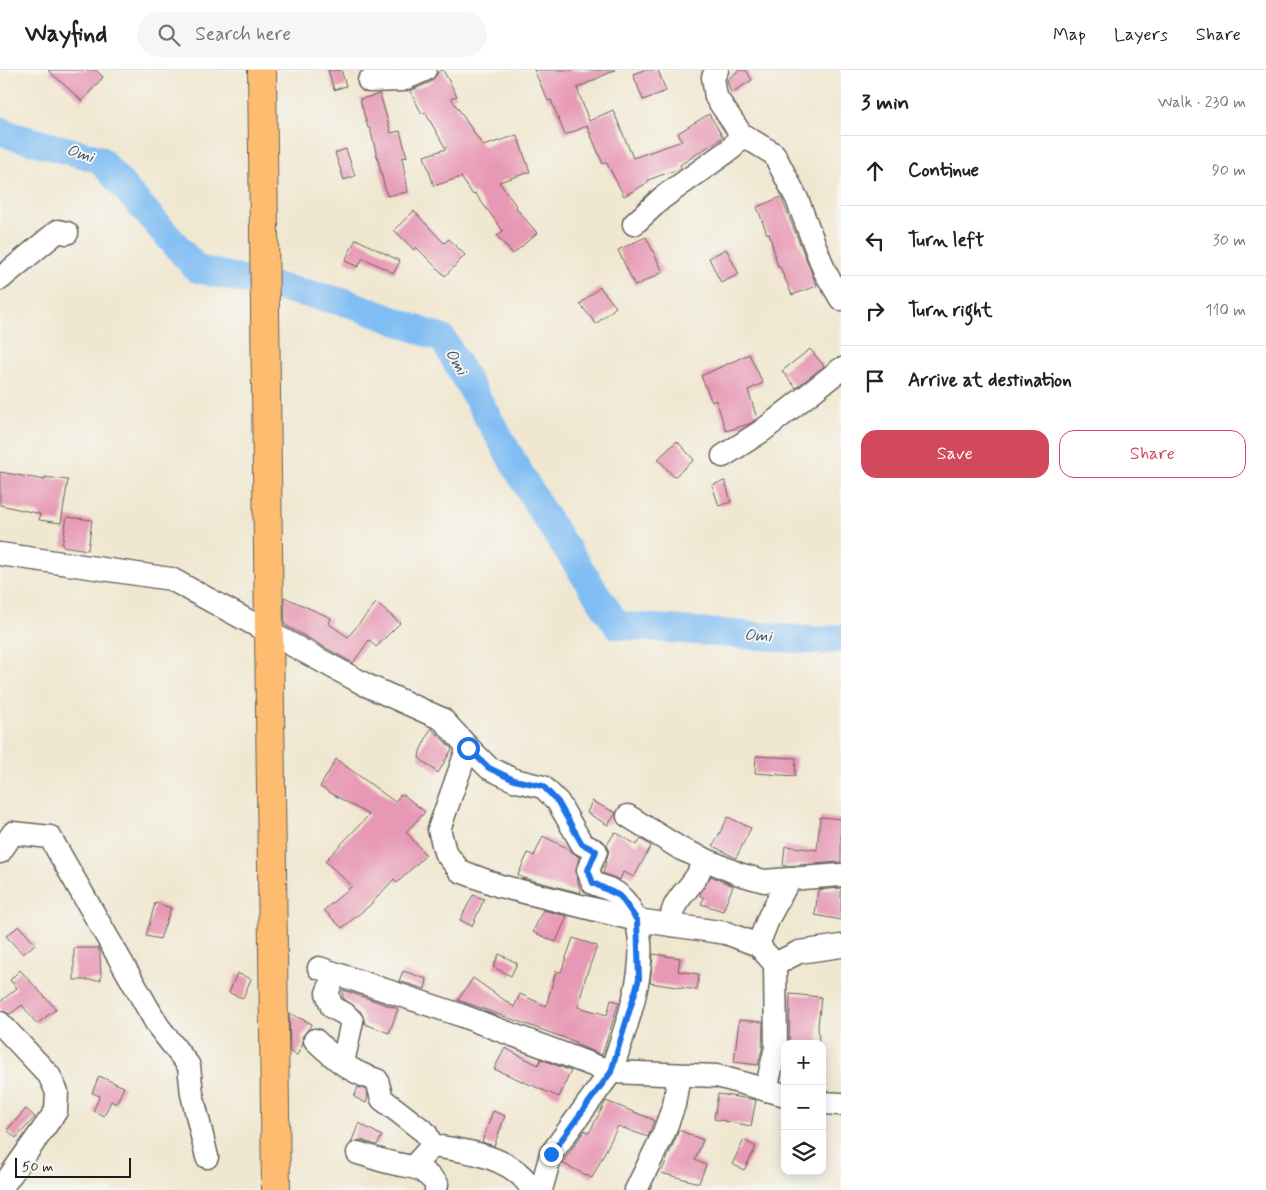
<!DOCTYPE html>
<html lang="en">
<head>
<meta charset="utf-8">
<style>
	:root { --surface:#fff; --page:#f6f6f6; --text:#222; --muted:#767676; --line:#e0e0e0; --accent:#d1495b }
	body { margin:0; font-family:Mynerve,sans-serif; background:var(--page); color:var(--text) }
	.controls { position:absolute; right:15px; bottom:15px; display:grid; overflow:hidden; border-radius:10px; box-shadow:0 2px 12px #0003 }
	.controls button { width:45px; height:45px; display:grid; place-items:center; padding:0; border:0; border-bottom:1px solid var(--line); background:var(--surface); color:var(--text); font:25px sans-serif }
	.scale { position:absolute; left:15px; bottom:12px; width:116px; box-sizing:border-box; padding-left:5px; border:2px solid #1c1c1c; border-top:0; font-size:14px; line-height:18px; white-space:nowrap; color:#1c1c1c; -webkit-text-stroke:4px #f6f6f2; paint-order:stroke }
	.stop { position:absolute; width:15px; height:15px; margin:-11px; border:4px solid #1a73e8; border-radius:50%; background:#fff }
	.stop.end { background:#1a73e8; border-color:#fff; box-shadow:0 1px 5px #0008 }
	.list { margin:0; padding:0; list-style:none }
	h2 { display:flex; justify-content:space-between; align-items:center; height:65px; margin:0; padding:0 20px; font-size:21px }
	h2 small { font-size:16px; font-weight:400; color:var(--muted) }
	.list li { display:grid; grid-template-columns:32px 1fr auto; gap:15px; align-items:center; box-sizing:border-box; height:70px; padding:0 20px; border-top:1px solid var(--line) }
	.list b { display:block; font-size:19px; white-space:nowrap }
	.list em { font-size:16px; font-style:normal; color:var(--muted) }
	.actions { display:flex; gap:10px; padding:15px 20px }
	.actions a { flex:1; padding:11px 0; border:1px solid var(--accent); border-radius:15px; text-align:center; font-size:18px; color:var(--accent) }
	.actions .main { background:var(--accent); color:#fff }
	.icon { flex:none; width:28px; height:28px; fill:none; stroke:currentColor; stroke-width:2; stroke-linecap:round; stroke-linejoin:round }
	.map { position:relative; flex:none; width:841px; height:1120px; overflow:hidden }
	header { display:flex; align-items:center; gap:30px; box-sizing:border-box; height:70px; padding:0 25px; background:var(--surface); border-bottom:1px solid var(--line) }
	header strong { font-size:24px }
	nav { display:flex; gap:28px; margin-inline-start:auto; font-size:18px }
	.search { width:350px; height:45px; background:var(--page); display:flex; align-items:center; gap:12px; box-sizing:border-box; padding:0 18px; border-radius:28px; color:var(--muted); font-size:19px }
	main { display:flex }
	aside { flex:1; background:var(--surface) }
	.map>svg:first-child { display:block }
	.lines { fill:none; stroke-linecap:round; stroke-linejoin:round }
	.river { stroke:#80bdf3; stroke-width:28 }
	.building { fill:#e798b4 }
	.minor-casing { stroke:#66635b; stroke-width:25 }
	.highway-casing { stroke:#66635b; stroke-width:30 }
	.minor { stroke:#fff; stroke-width:22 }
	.highway { stroke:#fdbc70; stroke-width:28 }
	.route { stroke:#1a73e8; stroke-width:6 }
	.labels { text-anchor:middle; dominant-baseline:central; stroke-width:4; stroke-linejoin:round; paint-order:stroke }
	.water-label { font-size:16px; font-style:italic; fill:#3f5467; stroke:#f6f6f2 }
</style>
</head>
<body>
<header>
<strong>Wayfind</strong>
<div class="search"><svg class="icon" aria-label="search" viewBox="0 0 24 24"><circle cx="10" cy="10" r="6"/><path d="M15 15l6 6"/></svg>Search here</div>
<nav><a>Map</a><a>Layers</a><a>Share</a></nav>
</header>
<main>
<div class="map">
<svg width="841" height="1120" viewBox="0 0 841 1120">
	<rect width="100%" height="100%" fill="#f6f6f2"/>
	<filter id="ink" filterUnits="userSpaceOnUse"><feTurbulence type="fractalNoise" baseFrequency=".02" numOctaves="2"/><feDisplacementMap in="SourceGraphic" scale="10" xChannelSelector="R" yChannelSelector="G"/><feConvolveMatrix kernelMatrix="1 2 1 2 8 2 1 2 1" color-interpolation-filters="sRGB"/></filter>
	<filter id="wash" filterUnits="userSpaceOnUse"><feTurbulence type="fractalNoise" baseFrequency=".0096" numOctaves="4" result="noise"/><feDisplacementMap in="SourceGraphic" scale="20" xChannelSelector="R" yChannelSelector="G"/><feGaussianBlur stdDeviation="1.12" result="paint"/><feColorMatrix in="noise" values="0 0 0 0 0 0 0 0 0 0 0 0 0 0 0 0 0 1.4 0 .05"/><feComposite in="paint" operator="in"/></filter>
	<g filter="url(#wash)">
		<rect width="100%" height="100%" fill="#f0e7d0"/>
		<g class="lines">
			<path class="river" d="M 0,60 L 13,66 L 99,89 L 197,199 L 348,233 L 443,269 L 541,440 L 617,555 L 823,571 L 841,568"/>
		</g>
		<g id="blocks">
			<g class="building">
				<path d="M 48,0 L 96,0 L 103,7 L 82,31 Z"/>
				<path d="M 328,0 L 341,0 L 346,16 L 334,20 Z"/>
				<path d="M 440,0 L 443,0 L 457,26 L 451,28 L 483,76 L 517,65 L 530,102 L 499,112 L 517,137 L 516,138 L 537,163 L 513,184 L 497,166 L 503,161 L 475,123 L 473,125 L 461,107 L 434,116 L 424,86 L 446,79 L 425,42 L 422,44 L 410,21 L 431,12 Z"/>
				<path d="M 534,0 L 615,0 L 577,18 L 589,51 L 613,40 L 633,88 L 682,71 L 678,63 L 709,44 L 723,67 L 680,95 L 681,98 L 648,110 L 649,112 L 624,126 L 606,92 L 603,94 L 587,56 L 565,65 L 551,30 L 548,31 Z"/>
				<path d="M 644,0 L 658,0 L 666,21 L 643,30 L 633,4 Z"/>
				<path d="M 739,0 L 746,0 L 752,10 L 731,23 L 727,10 Z"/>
				<path d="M 380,24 L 391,63 L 400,61 L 407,87 L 402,88 L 408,122 L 387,126 L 370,58 L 368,58 L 360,29 Z"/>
				<path d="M 346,79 L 355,106 L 344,110 L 335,83 Z"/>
				<path d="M 781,127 L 817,216 L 792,225 L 780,197 L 778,197 L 769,163 L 767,164 L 757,137 Z"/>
				<path d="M 414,141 L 444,173 L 449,169 L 465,185 L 445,206 L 416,177 L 414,180 L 394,160 Z"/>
				<path d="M 646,167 L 663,202 L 635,216 L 618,180 Z"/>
				<path d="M 356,169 L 400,191 L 394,203 L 363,188 L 358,197 L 345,191 Z"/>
				<path d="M 726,179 L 739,204 L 721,213 L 709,188 Z"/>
				<path d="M 600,217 L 616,237 L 596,254 L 580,234 Z"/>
				<path d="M 810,279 L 824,296 L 796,318 L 782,301 Z"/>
				<path d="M 749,284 L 763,313 L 748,320 L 757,348 L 749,354 L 726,361 L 716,330 L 712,332 L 701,306 Z"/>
				<path d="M 677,371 L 694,390 L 674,407 L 658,389 Z"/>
				<path d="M 0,402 L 45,410 L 45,407 L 68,410 L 61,453 L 39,450 L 40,444 L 0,435 Z"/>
				<path d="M 725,411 L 731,432 L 719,436 L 712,415 Z"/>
				<path d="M 67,447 L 92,450 L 88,480 L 62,476 Z"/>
				<path d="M 284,527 L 331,548 L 329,554 L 348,567 L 376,533 L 400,553 L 376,577 L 369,570 L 353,593 L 285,555 Z"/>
				<path d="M 431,658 L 452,679 L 438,703 L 419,688 L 420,681 Z"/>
				<path d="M 756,686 L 796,688 L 795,706 L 755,703 Z"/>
				<path d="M 336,689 L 395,732 L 400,725 L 404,725 L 425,742 L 406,762 L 426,785 L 397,813 L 394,809 L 369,836 L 342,858 L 324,840 L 352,816 L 325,791 L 369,745 L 320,717 Z"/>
				<path d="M 592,731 L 616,743 L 608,755 L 587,743 Z"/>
				<path d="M 728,747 L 751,758 L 736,788 L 713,776 Z"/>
				<path d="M 820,747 L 841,749 L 841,792 L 783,796 L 785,776 L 817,780 Z"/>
				<path d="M 615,762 L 637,775 L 641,769 L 651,776 L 634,807 L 623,802 L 620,810 L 603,803 L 609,780 L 607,775 Z"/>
				<path d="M 543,766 L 567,778 L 579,787 L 576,804 L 581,823 L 523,808 L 518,805 L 528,783 L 534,786 Z"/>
				<path d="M 711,806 L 733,816 L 723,841 L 701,834 L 704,828 L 700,826 L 701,822 Z"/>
				<path d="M 841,818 L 841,850 L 815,845 L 818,820 Z"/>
				<path d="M 473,825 L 484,829 L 472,856 L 460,850 Z"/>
				<path d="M 155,833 L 171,838 L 160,869 L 146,866 Z"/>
				<path d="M 543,840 L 567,846 L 556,872 L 533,862 Z"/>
				<path d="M 19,856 L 35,874 L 23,884 L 6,866 Z"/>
				<path d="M 573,868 L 597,876 L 586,906 L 578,937 L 607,945 L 611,930 L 619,932 L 602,985 L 575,974 L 576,972 L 458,930 L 473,908 L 514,937 L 520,924 L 546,936 L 556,901 L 561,902 Z"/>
				<path d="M 74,878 L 98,878 L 100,882 L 101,910 L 74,910 Z"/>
				<path d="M 499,884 L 517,893 L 511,906 L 493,897 Z"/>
				<path d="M 653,884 L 680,888 L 678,901 L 699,904 L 697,920 L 650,913 Z"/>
				<path d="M 20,900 L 56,939 L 37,954 L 22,935 L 10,944 L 0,940 L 0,932 L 17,918 L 10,910 Z"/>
				<path d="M 403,901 L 427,909 L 425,919 L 399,911 Z"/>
				<path d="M 237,903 L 251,909 L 243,928 L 229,923 Z"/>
				<path d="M 343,920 L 398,939 L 389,963 L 365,954 L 361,942 L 343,928 Z"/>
				<path d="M 790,924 L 821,927 L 818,956 L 819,974 L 789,974 Z"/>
				<path d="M 289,943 L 312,954 L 302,967 L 303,974 L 297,985 L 290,982 Z"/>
				<path d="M 739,950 L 763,952 L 762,979 L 758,995 L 734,992 Z"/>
				<path d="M 505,978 L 538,995 L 541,989 L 571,1001 L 559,1027 L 494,999 Z"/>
				<path d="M 99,1006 L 124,1017 L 116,1034 L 111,1031 L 104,1046 L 93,1041 L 100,1026 L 92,1023 Z"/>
				<path d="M 358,1017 L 366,1020 L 368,1028 L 366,1033 L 354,1027 Z"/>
				<path d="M 718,1024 L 756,1030 L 751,1056 L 714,1049 Z"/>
				<path d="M 606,1031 L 654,1050 L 648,1067 L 618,1056 L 592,1108 L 562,1093 L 585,1060 L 589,1063 Z"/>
				<path d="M 26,1039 L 35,1047 L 16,1068 L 7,1060 Z"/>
				<path d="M 493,1041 L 505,1046 L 494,1076 L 482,1072 Z"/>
				<path d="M 359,1053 L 382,1066 L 377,1075 L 361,1070 L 351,1073 Z"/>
				<path d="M 679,1060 L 703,1070 L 695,1090 L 706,1095 L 699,1113 L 661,1103 Z"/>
				<path d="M 744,1070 L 756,1077 L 744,1100 L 732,1094 Z"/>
			</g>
		</g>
	</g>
	<g filter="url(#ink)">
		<use href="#blocks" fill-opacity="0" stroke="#66635b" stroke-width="1"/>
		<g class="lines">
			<g class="minor-casing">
				<g id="minor">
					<path d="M 717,0 L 713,7 L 716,27 L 741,64 L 774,84 L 797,129 L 825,202 L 841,229"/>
					<path d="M 369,11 L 402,10 L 425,0"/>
					<path d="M 634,154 L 662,128 L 732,78 L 741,64"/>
					<path d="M 0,209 L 58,161 L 67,163"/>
					<path d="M 723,386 L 762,361 L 841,299"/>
					<path d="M 0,484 L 171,509 L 366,615 L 442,649 L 468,677 L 439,759 L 445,782 L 460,801 L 500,816 L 637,850 L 726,863 L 758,875 L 775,894 L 776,977 L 766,1020"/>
					<path d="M 468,677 L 489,698 L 514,710 L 543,717 L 558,732 L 582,774 L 596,781 L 588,800 L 593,813 C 602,817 615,820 621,827 C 663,868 626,954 611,1002 L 717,1006 L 785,1025"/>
					<path d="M 628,746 L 681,779 L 739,804 L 764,811 L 841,805"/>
					<path d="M 0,782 L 13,763 L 50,767 L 158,956 L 189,996 L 192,1024 L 207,1087"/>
					<path d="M 672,855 C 668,833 688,822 698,804 C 700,799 702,794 704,789"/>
					<path d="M 758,875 L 769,847 L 789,810"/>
					<path d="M 775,894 L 799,882 L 841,876"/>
					<path d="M 319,898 L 460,945 L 611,1002 L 551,1084 L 541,1120"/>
					<path d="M 335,904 L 327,923 L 332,937 L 345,944 L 352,951 L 343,993"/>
					<path d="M 0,953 L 49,1005 L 57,1022 L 56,1041 L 0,1120"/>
					<path d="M 315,970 C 334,988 351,1003 377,1010 L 382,1029 L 426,1063 L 432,1076 L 414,1096"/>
					<path d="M 822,1033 L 841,1034"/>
					<path d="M 432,1076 C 465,1080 515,1087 532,1120"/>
					<path d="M 358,1083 C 369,1086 381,1091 392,1093 C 418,1099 417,1094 437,1114 L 436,1120"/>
					<path d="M 636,1120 L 663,1065 L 674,1035 L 679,1005"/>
				</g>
			</g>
			<g class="highway-casing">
				<path id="highway" d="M 262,0 L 276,1120"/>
			</g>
			<use href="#minor" class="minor"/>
			<use href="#highway" class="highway"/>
		</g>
	</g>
	<g class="lines" filter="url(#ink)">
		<path class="route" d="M 468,678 L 489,698 L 514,710 L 543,716 L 558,732 L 582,774 L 596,781 L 588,800 L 593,813 L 620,826 L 637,850 L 639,909 L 611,1002 L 551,1084"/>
	</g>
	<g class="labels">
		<g class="water-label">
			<text transform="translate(80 84) rotate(18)">Omi</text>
			<text transform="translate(456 292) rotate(60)">Omi</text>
			<text transform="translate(758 566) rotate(4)">Omi</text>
		</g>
	</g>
</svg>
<div class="controls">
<button>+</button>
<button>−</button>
<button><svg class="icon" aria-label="layers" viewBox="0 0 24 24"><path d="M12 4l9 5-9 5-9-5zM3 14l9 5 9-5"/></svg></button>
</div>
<div class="scale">50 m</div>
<div class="stop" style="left:468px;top:678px"></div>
<div class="stop end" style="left:551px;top:1084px"></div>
</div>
<aside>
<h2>3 min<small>Walk · 230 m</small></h2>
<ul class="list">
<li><svg class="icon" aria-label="ahead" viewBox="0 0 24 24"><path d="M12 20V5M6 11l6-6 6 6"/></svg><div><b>Continue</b></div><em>90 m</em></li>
<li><svg class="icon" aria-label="left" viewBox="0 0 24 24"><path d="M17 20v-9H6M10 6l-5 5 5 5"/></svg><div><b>Turn left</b></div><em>30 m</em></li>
<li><svg class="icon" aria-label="right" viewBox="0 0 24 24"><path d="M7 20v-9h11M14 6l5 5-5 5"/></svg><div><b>Turn right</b></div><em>110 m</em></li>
<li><svg class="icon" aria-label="arrive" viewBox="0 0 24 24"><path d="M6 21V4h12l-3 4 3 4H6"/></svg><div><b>Arrive at destination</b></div></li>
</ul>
<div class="actions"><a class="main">Save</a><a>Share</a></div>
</aside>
</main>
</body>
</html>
